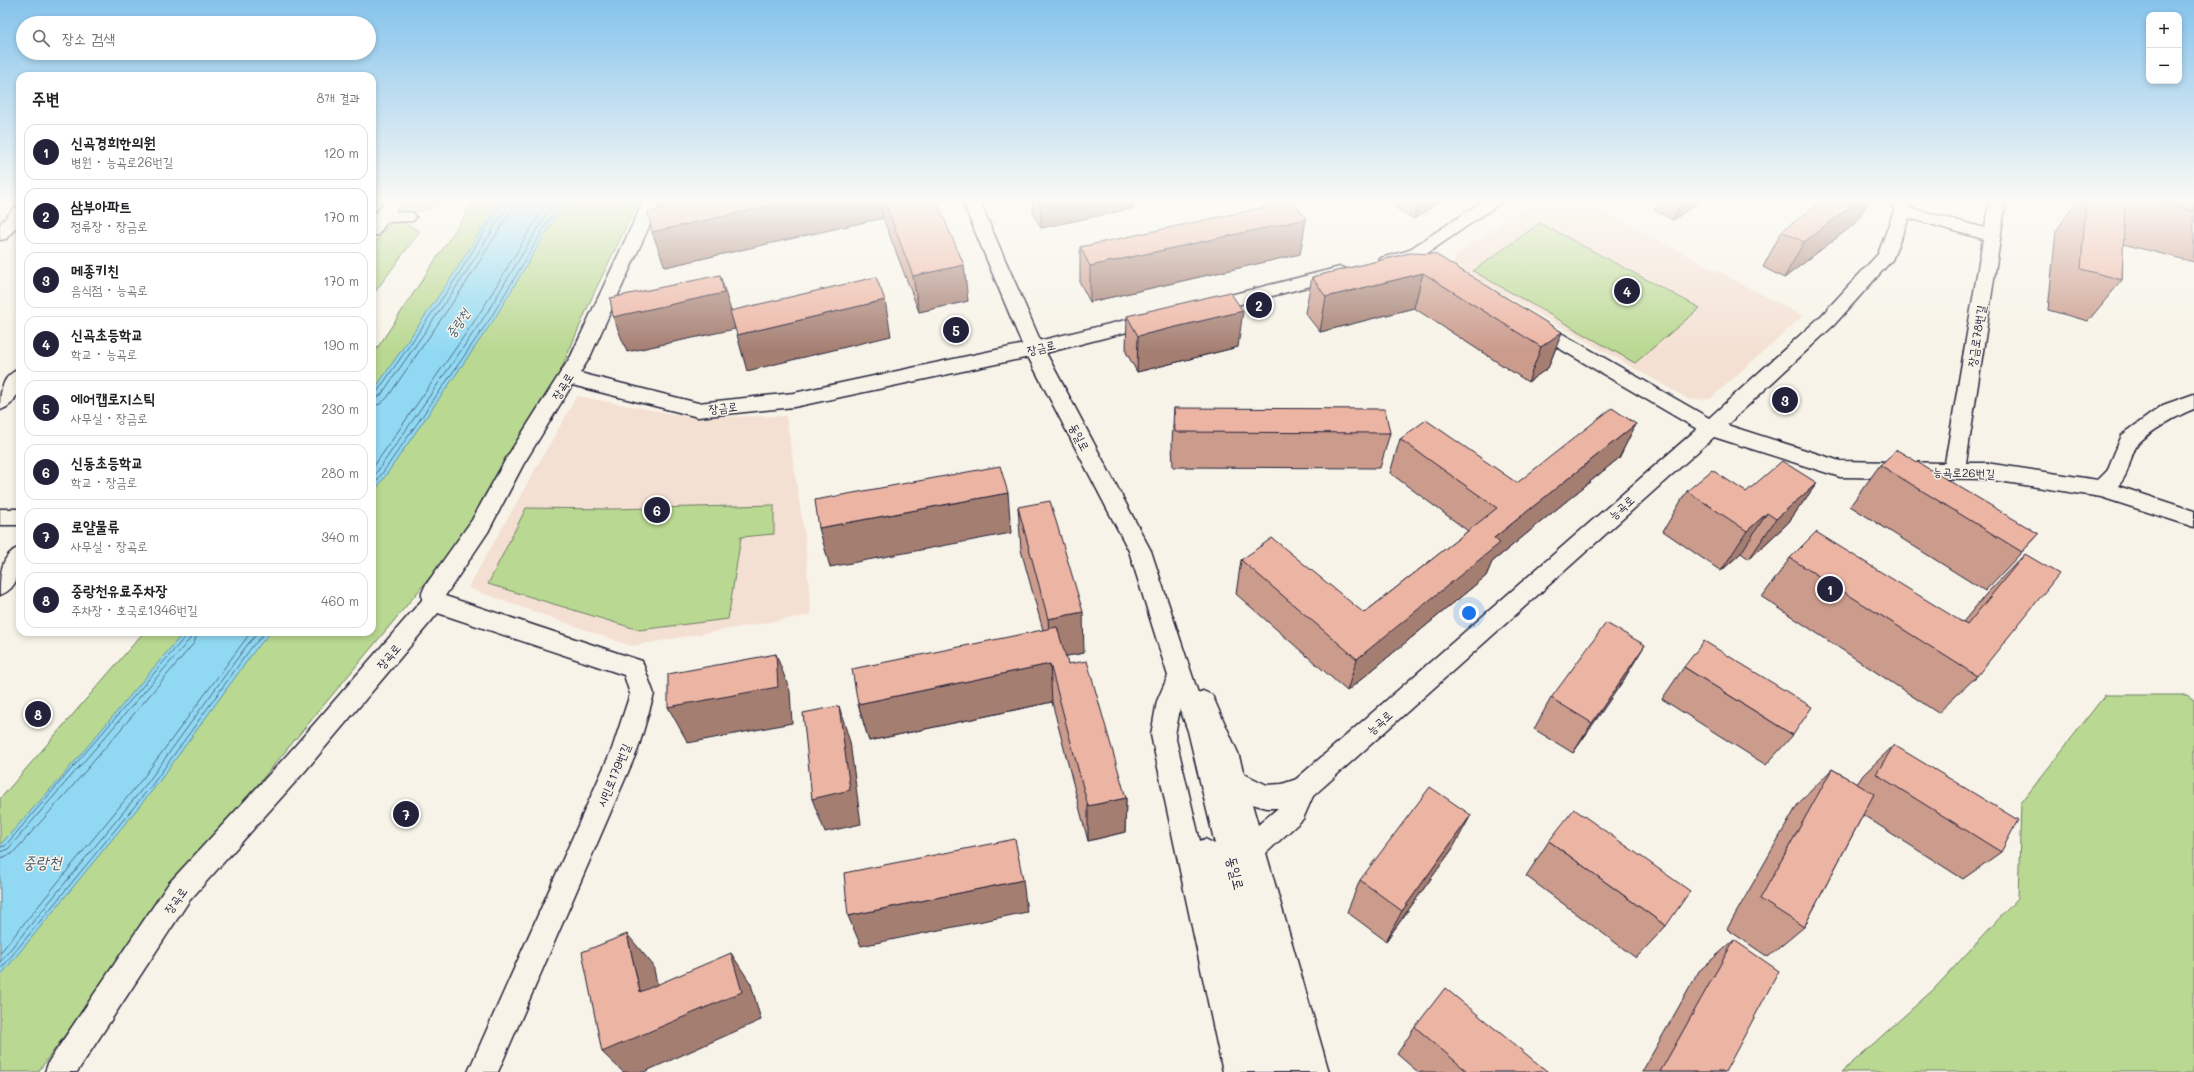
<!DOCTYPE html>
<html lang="ko">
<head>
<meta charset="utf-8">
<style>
	:root { --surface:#fff; --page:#f6f6f6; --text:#202124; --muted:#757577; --line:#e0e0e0; --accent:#22223b }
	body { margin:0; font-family:Mali,"Poor Story",sans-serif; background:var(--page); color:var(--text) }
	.controls { position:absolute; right:12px; top:12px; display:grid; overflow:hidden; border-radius:8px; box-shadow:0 2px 6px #0003 }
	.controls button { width:36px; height:36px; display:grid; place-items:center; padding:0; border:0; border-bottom:1px solid var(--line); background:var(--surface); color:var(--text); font:20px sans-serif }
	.you { position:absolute; left:1469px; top:613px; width:14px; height:14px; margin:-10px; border:3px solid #fff; border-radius:50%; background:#1a73e8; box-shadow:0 0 0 6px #1a73e833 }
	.badge { display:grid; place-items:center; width:26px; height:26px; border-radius:50%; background:var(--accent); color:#fff; font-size:13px; font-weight:700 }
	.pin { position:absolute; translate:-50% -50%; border:2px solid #fff; box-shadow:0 1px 4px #0006 }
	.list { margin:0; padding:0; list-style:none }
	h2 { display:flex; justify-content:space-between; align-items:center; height:52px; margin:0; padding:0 16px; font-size:17px }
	h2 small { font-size:13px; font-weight:400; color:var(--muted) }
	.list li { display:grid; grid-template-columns:26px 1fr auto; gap:12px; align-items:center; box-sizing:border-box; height:56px; margin:0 8px 8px; padding:0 8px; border:1px solid var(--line); border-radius:12px }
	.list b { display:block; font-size:15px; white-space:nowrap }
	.list p { margin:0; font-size:13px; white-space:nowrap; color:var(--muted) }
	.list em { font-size:13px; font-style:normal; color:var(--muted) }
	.icon { flex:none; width:22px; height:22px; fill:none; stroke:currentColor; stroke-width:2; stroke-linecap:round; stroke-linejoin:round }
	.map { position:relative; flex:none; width:2194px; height:1072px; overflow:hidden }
	.search { position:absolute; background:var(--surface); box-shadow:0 2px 6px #0003; left:16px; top:16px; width:360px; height:44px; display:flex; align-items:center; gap:10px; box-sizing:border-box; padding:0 14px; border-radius:22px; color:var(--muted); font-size:15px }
	.panel { position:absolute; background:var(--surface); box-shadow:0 2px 6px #0003; left:16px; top:72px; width:360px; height:564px; border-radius:12px }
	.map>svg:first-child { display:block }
	.built { fill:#f4e0d3 }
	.green { fill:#b9d891; stroke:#6e7d66 }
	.water { fill:#91d9f3; stroke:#6590a9 }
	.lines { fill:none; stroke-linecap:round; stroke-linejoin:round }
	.shore { stroke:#4e6b85; stroke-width:1 }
	.minor-casing { stroke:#22223b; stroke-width:3 }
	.tertiary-casing { stroke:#22223b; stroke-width:3 }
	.minor { fill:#f7f3e8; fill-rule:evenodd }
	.tertiary { fill:#f7f3e8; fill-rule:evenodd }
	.wall { fill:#cb9b8c; stroke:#22223b }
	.shaded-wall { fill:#a57e72; stroke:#22223b }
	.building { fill:#ecb4a3; stroke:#22223b }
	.labels { text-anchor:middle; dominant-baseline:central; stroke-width:3; stroke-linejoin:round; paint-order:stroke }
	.street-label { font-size:12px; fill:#22223b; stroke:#f7f3e8 }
	.water-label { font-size:13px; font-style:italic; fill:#435972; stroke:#f7f3e8 }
	.near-street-label { font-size:14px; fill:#22223b; stroke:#f7f3e8 }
	.near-water-label { font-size:16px; font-style:italic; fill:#435972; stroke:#f7f3e8 }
</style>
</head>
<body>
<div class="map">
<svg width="2194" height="1072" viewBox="0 0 2194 1072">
	<rect width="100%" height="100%" fill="#f7f3e8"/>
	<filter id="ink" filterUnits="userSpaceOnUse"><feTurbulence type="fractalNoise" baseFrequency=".025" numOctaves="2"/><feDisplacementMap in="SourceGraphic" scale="8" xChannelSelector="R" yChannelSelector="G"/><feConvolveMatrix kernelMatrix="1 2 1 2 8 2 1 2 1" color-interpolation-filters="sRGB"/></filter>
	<g filter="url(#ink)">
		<g class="built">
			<path d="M 0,200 L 16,200 L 0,218 Z"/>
			<path d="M 1536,200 L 1581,200 L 1803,316 L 1710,399 L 1690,400 L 1454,266 L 1454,256 Z"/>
			<path d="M 577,396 L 689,417 L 786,416 L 805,538 L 811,615 L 631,646 L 468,588 Z"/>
		</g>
		<g class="green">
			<path d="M 408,200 L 441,200 C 431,215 412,206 402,222 L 420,231 L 372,296 L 372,247 Z"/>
			<path d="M 475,200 L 639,200 L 593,295 L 557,379 L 538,407 L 471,528 L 175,884 L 38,1072 L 0,1072 L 0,799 L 144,632 L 372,632 L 372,356 Z"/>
			<path d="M 662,200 L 764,200 L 660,219 Z"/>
			<path d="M 1540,223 L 1700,308 L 1635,363 L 1473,271 Z"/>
			<path d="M 774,505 L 774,534 L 741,537 L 728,619 L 639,630 L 488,584 L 526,508 L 613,509 Z"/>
			<path d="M 2105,695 L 2187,695 L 2194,700 L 2194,1072 L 1842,1072 L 1934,989 L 2018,898 L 2021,803 Z"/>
		</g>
		<g class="water">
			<path d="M 500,200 L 566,200 L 493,321 L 372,495 L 372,393 L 453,275 Z"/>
			<path d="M 184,632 L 271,632 L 255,650 L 155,787 L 0,976 L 0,845 L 60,779 Z"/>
		</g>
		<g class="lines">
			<g class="shore">
				<path d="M 372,395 L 377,392 L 457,277 L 503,200"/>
				<path d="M 372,400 L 381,395 L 461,280 L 507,207 L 508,200"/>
				<path d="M 372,406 L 380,404 L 387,398 L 466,283 L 512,209 L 514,200"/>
				<path d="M 372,469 L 480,313 L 548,200"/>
				<path d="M 372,479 L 485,316 L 555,200"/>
				<path d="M 372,488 L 490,319 L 561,200"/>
				<path d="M 0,847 L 5,846 L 186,636 L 187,632"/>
				<path d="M 0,852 L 8,849 L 190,639 L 192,632"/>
				<path d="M 0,858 L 12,854 L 71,788 L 194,643 L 198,632"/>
				<path d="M 0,953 L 143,778 L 251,632"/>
				<path d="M 0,962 L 148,782 L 247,645 L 259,632"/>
				<path d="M 0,970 L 152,785 L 251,648 L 266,632"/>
			</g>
			<g class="minor-casing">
				<g id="minor">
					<path d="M 386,200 L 403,200 L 395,212 L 413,213 L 416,217 L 413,221 L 387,222 L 378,235 L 372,236 L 372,212 L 377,212 Z"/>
					<path d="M 644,200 L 661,200 L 590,357 L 580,373 L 698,403 L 794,393 L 1034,342 L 1155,313 L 1162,315 L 1164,319 L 1162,323 L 1034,356 L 794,407 L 698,417 L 572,385 L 523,465 L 488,532 L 445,596 L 642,661 L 654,694 L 638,749 L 498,1072 L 468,1072 L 612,749 L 630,694 L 624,675 L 438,613 L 306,770 L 189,901 L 77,1072 L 45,1072 L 49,1061 L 169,883 L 288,754 L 422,600 L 422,593 L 425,586 L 472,520 L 507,457 L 571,356 Z"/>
					<path d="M 1485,200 L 1505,200 L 1419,259 L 1387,268 L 1381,266 L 1378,262 L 1381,258 L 1407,251 Z"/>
					<path d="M 1891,200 L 1908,200 L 1910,208 L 1985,228 L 1989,200 L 2006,200 L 1966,463 L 1986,463 L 2098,480 L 2107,471 L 2122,435 L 2163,405 L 2194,394 L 2194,409 C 2180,414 2148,432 2138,444 C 2129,455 2131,473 2118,486 L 2194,511 L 2194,527 L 2101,497 L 1986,479 L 1840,477 L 1714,437 L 1312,797 L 1303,801 L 1294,797 L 1290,789 L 1294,781 L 1697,429 L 1526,329 L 1524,325 L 1526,321 L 1533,319 L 1540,321 L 1709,418 L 1820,317 L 1878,254 L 1894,211 ZM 1909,218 L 1983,239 L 1945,463 L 1840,461 L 1727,425 L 1834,325 L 1892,260 Z"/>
					<path d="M 20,207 L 20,223 L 6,239 L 0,240 L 0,224 L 14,208 Z"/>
					<path d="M 1340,267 L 1346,269 L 1349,273 L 1346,277 L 1206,313 L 1199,311 L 1197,307 L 1199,303 Z"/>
					<path d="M 20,369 C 20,386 19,404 0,410 C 0,393 1,375 20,369 Z"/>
					<rect x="0" y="509" width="20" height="16"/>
					<path d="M 20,547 C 20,566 21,588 0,595 C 0,576 0,554 20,547 Z"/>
				</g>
			</g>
			<g class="tertiary-casing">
				<path id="tertiary" d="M 962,200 L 979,200 L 1044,349 L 1151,551 L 1198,693 L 1203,691 L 1212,695 L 1238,753 L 1244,774 L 1267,785 L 1282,784 L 1303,777 L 1312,781 L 1316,789 L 1303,819 L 1266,853 L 1329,1072 L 1223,1072 L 1151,735 L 1157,701 L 1168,676 L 1129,551 L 1024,349 ZM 1180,709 L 1188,731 L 1215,844 L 1205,839 L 1200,841 L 1175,735 ZM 1252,804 L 1267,808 L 1278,808 L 1258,825 Z"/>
			</g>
			<use href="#minor" class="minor"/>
			<use href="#tertiary" class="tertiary"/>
		</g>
		<g class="wall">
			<path d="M 703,200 L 936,200 L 968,301 L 919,312 L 883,218 L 665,267 Z"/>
			<path d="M 1032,200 L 1134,200 L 1134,208 L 1041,228 L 1033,212 Z"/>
			<path d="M 1397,200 L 1442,200 L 1414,219 L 1396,208 Z"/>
			<path d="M 1658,200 L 1702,200 L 1673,220 L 1654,210 Z"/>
			<path d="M 2078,200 L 2125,200 L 2124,208 L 2130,200 L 2194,200 L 2194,262 L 2123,244 L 2122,280 L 2088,321 L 2048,310 L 2056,231 Z"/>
			<path d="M 1306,219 L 1300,254 L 1090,302 L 1080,283 L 1080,247 Z"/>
			<path d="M 1856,223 L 1784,278 L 1763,267 L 1782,231 Z"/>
			<path d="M 1410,253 L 1562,332 L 1548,368 L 1528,382 L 1414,308 L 1320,332 L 1305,313 L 1312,277 Z"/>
			<path d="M 1127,316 L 1238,347 L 1137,372 L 1126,352 Z"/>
			<path d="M 1174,408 L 1390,433 L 1380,468 L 1173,467 L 1172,443 Z"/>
			<path d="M 1636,424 L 1619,458 L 1492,562 L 1486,576 L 1347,691 L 1236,594 L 1241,560 L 1364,613 L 1468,531 L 1390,473 L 1400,439 L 1517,483 Z"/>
			<path d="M 1880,465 L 2039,534 L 1985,591 L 1850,506 Z"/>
			<path d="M 1817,483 L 1788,523 L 1749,559 L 1741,553 L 1721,571 L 1663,531 L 1687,491 L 1746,492 Z"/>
			<path d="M 1018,507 L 1084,653 L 1066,656 L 1068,664 L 1126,798 L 1125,832 L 1088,841 L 1052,702 L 869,741 L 858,704 L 1043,630 L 1021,550 Z"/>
			<path d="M 2025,554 L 1977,676 L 1938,713 L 1762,597 L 1790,558 L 1963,622 L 1987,593 Z"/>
			<path d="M 1684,667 L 1793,735 L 1766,765 L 1662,699 Z"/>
			<path d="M 1625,678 L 1573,753 L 1534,729 L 1551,698 Z"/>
			<path d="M 1894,745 L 2001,852 L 1963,879 L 1863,815 L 1804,927 L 1768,957 L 1727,929 L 1798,804 L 1832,769 L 1857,784 L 1863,775 Z"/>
			<path d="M 1549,841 L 1666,926 L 1636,958 L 1526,876 Z"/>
			<path d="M 1453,848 L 1386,941 L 1347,912 L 1360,880 Z"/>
			<path d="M 1734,940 L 1725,1072 L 1642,1072 L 1699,971 Z"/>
			<path d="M 1415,1027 L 1548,1072 L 1418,1072 L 1397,1054 Z"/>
		</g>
		<g class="shaded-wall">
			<path d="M 797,200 L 880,200 L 883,218 L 665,267 L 652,232 Z"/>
			<path d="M 1040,200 L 1134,200 L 1134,208 L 1041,228 Z"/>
			<path d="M 1419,200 L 1442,200 L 1414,219 Z"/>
			<path d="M 1682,200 L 1702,200 L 1673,220 Z"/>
			<path d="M 1859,200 L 1869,200 L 1856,223 L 1784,278 L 1804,242 Z"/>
			<path d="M 1306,219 L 1300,254 L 1090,302 L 1090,266 Z"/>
			<path d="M 964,265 L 968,301 L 919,312 L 913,276 Z"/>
			<path d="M 1423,273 L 1414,308 L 1320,332 L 1326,297 Z"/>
			<path d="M 720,275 L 731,311 L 735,329 L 627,352 L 613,317 Z"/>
			<path d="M 885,300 L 891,336 L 747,371 L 737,335 Z"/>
			<path d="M 1243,311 L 1238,347 L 1137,372 L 1138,336 Z"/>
			<path d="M 1562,332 L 1548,368 L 1528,382 L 1541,347 Z"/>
			<path d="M 1636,424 L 1619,458 L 1492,562 L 1486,576 L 1347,691 L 1357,659 L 1494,538 Z"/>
			<path d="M 1817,483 L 1788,523 L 1749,559 L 1776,519 Z"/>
			<path d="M 1008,493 L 1011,533 L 830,567 L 819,528 Z"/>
			<path d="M 1767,513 L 1741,553 L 1721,571 L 1747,531 Z"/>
			<path d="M 1083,612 L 1084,653 L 1051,659 L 1048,619 Z"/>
			<path d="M 1645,645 L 1625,678 L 1573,753 L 1592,723 Z"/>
			<path d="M 776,654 L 790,691 L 792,723 L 688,743 L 668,707 Z"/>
			<path d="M 1050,664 L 1052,702 L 869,741 L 858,704 Z"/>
			<path d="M 839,706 L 850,742 L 861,824 L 825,832 L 812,799 Z"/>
			<path d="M 1126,798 L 1125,832 L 1088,841 L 1088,806 Z"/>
			<path d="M 1471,815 L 1453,848 L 1386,941 L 1402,911 Z"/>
			<path d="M 1023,880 L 1027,912 L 861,946 L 848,916 Z"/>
			<path d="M 627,934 L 653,965 L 665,1020 L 640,992 Z"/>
			<path d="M 731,953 L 751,984 L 761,1020 L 644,1072 L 623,1072 L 602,1052 Z"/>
		</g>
		<g class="building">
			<path d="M 703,200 L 797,200 L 652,232 L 648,212 Z"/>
			<path d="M 884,200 L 936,200 L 964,265 L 913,276 Z"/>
			<path d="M 1824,200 L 1859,200 L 1804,242 L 1782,231 Z"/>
			<path d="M 2086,200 L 2125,200 L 2122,280 L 2081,269 Z"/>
			<path d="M 2150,200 L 2194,200 L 2194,211 Z"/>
			<path d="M 1293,201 L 1306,219 L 1090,266 L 1080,247 Z"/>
			<path d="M 1410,253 L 1435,254 L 1562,332 L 1541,347 L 1423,273 L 1326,297 L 1312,277 Z"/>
			<path d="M 720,275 L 724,293 L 613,317 L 610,298 Z"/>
			<path d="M 876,277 L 885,300 L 737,335 L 730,311 Z"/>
			<path d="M 1230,292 L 1243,311 L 1138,336 L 1127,316 Z"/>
			<path d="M 1174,408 L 1385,409 L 1390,433 L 1175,432 Z"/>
			<path d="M 1612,408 L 1636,424 L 1494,538 L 1500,543 L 1357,659 L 1241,560 L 1272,538 L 1364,613 L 1497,508 L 1400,439 L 1426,420 L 1517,483 Z"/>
			<path d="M 1897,450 L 2039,534 L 2022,552 L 1880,465 Z"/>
			<path d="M 1782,461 L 1817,483 L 1776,519 L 1767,513 L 1747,531 L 1687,491 L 1712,470 L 1746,492 Z"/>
			<path d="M 1000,466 L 1008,493 L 819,528 L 815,500 Z"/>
			<path d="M 1050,501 L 1083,612 L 1048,619 L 1018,507 Z"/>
			<path d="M 1816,532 L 1967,625 L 2025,554 L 2059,574 L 1977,676 L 1790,558 Z"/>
			<path d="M 1606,623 L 1645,645 L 1592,723 L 1551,698 Z"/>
			<path d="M 1057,627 L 1068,664 L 1087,661 L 1126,798 L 1088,806 L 1050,664 L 858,704 L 852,669 Z"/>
			<path d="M 1704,641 L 1812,707 L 1793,735 L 1684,667 Z"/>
			<path d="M 776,654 L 778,687 L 668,707 L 668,674 Z"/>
			<path d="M 839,706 L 850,790 L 812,799 L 803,713 Z"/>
			<path d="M 1894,745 L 2018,820 L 2001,852 L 1876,774 Z"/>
			<path d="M 1832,769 L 1874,794 L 1804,927 L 1760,899 Z"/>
			<path d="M 1430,787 L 1471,815 L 1402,911 L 1360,880 Z"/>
			<path d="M 1574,809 L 1690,891 L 1666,926 L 1549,841 Z"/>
			<path d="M 1015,839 L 1023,880 L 848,916 L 844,873 Z"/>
			<path d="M 627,934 L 640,992 L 731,953 L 742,992 L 602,1052 L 582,952 Z"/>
			<path d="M 1734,940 L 1779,971 L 1725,1072 L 1660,1072 Z"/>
			<path d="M 1445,988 L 1548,1072 L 1468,1072 L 1415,1027 Z"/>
		</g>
	</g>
	<linearGradient id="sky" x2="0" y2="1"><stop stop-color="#85c3ec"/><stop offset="0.57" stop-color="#fbfaf5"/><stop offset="1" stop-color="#fbfaf5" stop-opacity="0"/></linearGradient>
	<rect width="2194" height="351" fill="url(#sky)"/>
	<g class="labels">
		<g class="street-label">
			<text transform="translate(1976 336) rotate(-81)">장금로78번길</text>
			<text transform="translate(1041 347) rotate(-13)">장금로</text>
			<text transform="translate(562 386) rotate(-58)">장곡로</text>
			<text transform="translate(723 407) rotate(-6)">장금로</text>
			<text transform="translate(1080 437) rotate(62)">동일로</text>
			<text transform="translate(1964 472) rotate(2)">능곡로26번길</text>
			<text transform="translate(1621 507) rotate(-42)">능곡로</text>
			<text transform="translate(388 656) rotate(-49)">장곡로</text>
			<text transform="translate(1379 722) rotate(-42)">능곡로</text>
			<text transform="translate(613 775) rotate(-67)">시민로179번길</text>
			<text transform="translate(175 900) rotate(-54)">장곡로</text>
		</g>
		<g class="water-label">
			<text transform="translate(457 323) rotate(-56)">중랑천</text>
		</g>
		<g class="near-street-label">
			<text transform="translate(1236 873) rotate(76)">동일로</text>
		</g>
		<g class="near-water-label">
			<text x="42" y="861">중랑천</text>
		</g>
	</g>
</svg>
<div class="controls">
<button>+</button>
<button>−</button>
</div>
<div class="you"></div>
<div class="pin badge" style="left:1830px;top:589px">1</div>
<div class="pin badge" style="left:1259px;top:305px">2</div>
<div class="pin badge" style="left:1785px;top:400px">3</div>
<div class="pin badge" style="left:1627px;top:291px">4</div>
<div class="pin badge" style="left:956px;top:330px">5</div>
<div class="pin badge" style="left:657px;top:510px">6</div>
<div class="pin badge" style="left:406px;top:814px">7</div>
<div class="pin badge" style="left:38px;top:714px">8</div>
<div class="search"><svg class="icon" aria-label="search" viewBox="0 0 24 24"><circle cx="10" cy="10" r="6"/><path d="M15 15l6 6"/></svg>장소 검색</div>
<section class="panel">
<h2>주변<small>8개 결과</small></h2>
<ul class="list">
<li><span class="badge">1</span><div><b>신곡경희한의원</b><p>병원 · 능곡로26번길</p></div><em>120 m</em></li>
<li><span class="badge">2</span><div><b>삼부아파트</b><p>정류장 · 장금로</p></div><em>170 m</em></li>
<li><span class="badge">3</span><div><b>메종키친</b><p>음식점 · 능곡로</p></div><em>170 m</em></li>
<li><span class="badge">4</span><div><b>신곡초등학교</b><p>학교 · 능곡로</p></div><em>190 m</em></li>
<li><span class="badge">5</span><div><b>에어캡로지스틱</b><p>사무실 · 장금로</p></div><em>230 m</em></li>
<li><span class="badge">6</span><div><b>신동초등학교</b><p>학교 · 장금로</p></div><em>280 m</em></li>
<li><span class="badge">7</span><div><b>로얄물류</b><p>사무실 · 장곡로</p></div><em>340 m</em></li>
<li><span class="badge">8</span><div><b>중랑천유료주차장</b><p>주차장 · 호국로1346번길</p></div><em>460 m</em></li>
</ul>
</section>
</div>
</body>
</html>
